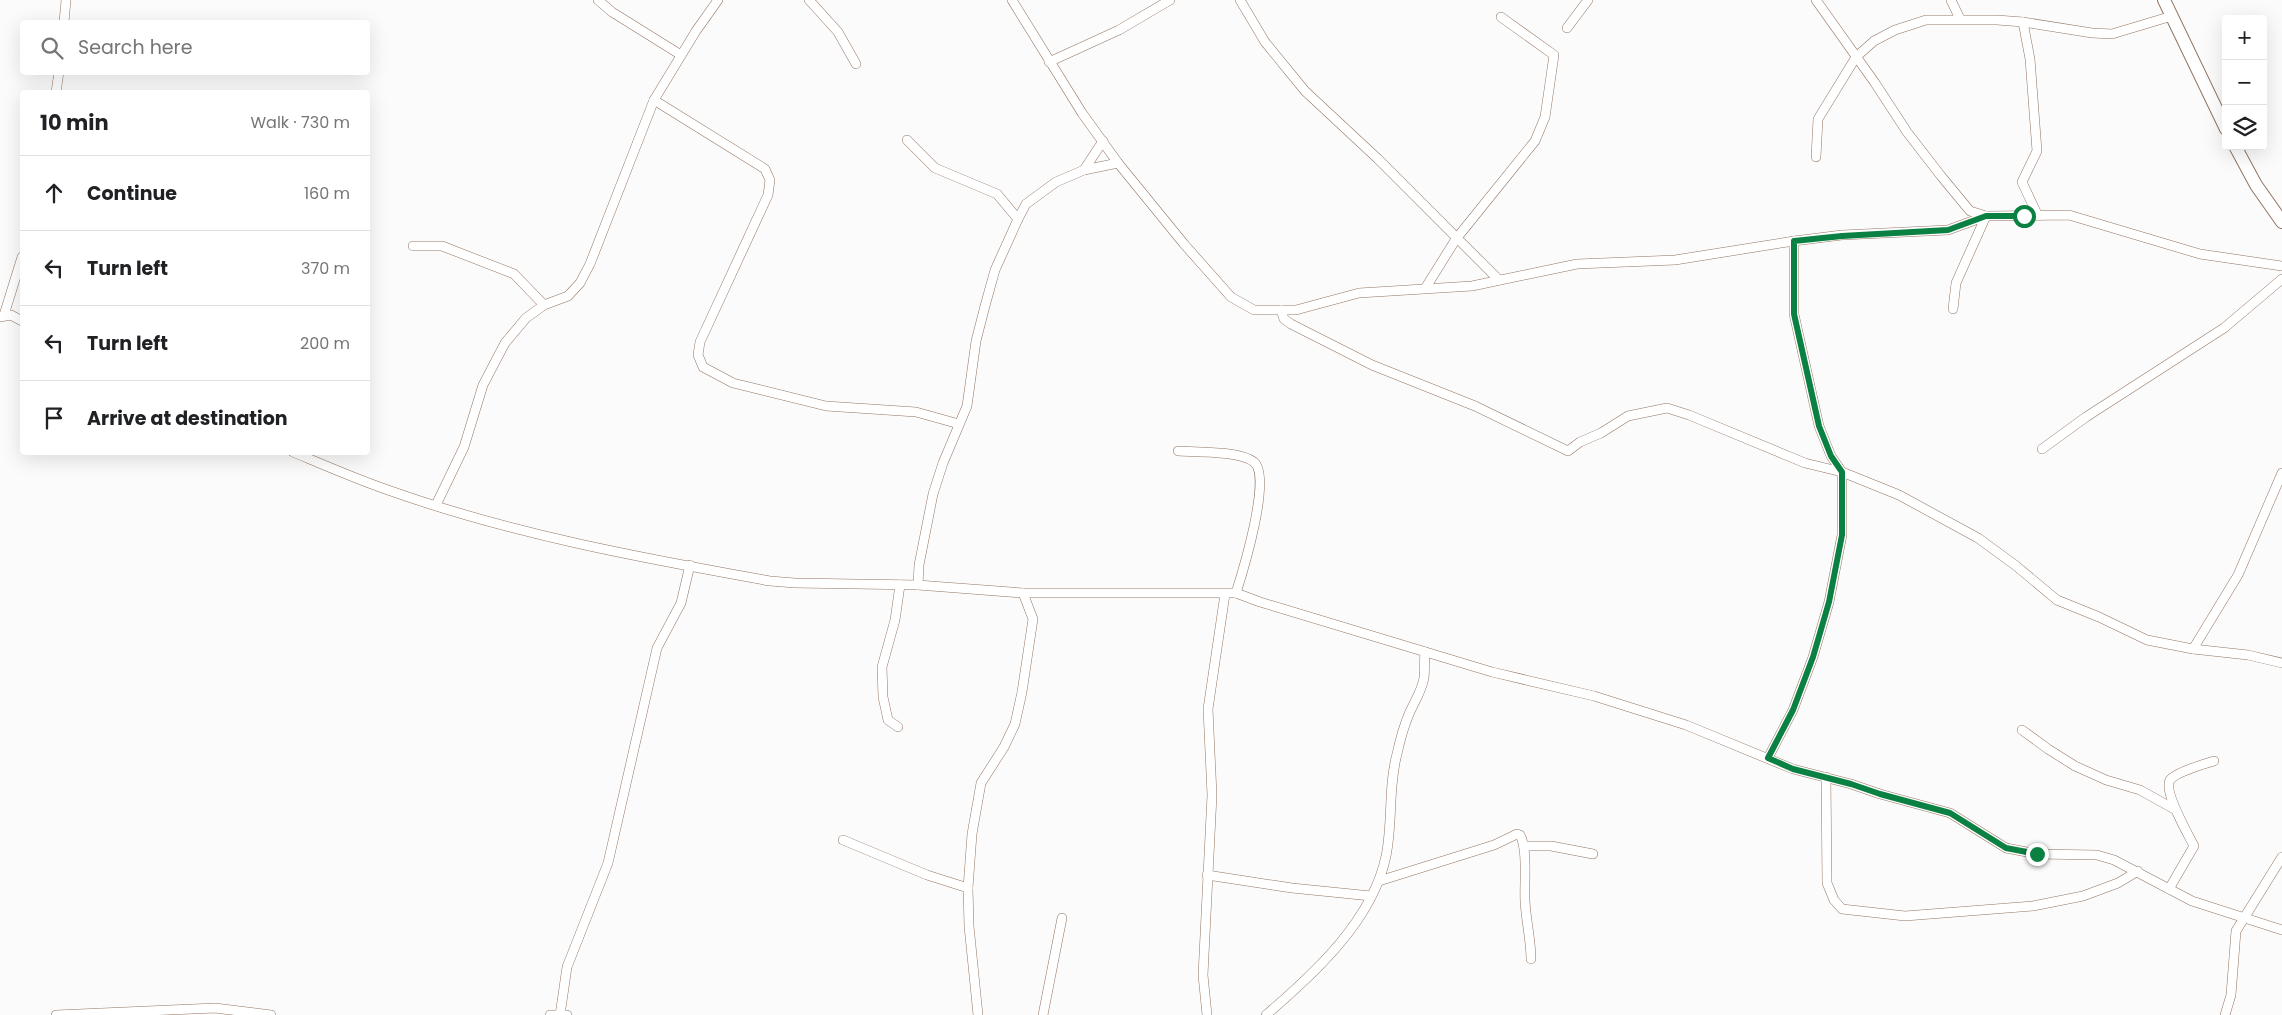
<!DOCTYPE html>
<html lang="en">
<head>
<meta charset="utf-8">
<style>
	:root { --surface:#fff; --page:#f2f2f2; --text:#202124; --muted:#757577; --line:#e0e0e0 }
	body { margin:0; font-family:Poppins,sans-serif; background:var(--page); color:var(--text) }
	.controls { position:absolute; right:15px; top:15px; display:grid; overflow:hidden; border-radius:5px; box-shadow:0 5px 20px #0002 }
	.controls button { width:45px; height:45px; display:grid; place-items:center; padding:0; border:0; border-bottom:1px solid var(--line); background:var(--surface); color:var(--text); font:25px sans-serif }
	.stop { position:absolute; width:15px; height:15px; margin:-11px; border:4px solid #0b8043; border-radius:50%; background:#fff }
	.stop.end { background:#0b8043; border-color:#fff; box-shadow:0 1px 5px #0008 }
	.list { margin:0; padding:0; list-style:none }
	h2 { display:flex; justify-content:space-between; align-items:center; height:65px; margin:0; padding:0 20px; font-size:21px }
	h2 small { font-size:16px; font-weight:400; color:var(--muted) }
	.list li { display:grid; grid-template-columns:32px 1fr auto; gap:15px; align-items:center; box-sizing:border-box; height:75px; padding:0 20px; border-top:1px solid var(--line) }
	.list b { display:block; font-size:19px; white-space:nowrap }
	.list em { font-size:16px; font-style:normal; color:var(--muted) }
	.icon { flex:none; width:28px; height:28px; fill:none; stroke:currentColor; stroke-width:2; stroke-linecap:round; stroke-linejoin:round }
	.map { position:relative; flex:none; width:2282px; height:1015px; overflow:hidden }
	.search { position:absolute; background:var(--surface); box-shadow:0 5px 20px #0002; left:20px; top:20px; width:350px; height:55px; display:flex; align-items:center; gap:12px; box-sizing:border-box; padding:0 18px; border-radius:5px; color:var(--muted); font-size:19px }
	.panel { position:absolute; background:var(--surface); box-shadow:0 5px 20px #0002; left:20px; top:90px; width:350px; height:365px; border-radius:5px }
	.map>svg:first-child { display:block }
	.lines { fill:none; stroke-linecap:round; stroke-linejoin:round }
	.street-casing { stroke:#937561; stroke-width:10 }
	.secondary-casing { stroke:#937561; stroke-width:14 }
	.street { stroke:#fff; stroke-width:9 }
	.secondary { stroke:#fff; stroke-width:12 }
	.route { stroke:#0b8043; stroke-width:6 }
</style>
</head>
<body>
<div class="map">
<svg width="2282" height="1015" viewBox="0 0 2282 1015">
	<rect width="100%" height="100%" fill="#fbfbfb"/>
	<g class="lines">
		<g class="street-casing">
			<g id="street">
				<path d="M 598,0 L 612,12 L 681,55"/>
				<path d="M 809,0 L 838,32 L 856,64"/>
				<path d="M 1012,0 L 1082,113 L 1118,163 L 1184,244 L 1231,297 L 1254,310 L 1296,310 L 1359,293 L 1472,286 L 1577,264 L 1675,260 L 1794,241 L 1842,235 L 1948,230 L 1986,216 L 2069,215 L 2200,254 L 2282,266"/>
				<path d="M 1240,0 L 1265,42 L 1305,91 L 1378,159 L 1499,280"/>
				<path d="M 1816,0 L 1875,83 L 1907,132 L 1941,176 L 1970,211 L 1986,216 L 1956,283 L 1953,309"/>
				<path d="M 1951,0 L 1960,19"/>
				<path d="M 64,22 L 66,0"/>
				<path d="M 2023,22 L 2030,59 L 2037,151 L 2022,182 L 2037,214"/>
				<path d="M 1567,28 L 1588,0"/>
				<path d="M 1049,62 L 1119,30 L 1170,0"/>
				<path d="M 56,92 L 59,72"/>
				<path d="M 654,100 L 765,169 L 770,180 L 768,195 L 700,342 L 698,355 L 703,367 L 733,383 L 826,406 L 916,412 L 959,424"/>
				<path d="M 907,140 L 935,168 L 997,194 L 1018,219"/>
				<path d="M 1816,157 L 1818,119 L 1856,57 L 1874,41 L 1895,30 L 1926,20 L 1997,20 L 2023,22 L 2092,33 L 2112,34 L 2172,16"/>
				<path d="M 1084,170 L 1103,141"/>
				<path d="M 413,246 L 442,246 L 514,274 L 544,305"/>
				<path d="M 1426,287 L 1456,239 L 1535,141 L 1545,117 L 1554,55 L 1501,17"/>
				<path d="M 1281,310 L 1284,319 L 1291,324 L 1372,365 L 1475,406 L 1568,451 L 1580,442 L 1601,433 L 1628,416 L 1667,408 L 1689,415 L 1805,463 L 1842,472 L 1899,495 L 1978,538 L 2015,565 L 2057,600 L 2099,617 L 2147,640 L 2193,649 L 2248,655 L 2282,663"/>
				<path d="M 4,315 L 22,257"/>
				<path d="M 0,317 L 11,315 L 22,321"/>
				<path d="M 2042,449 L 2086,417 L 2224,328 L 2282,279"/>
				<path d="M 1178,451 C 1197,452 1240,451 1254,462 C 1272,477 1243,571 1236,593"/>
				<path d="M 293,452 C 324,465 356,479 388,490 C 511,534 642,558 770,581 L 795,583 L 918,585 L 1023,593 L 1236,593 L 1260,602 L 1492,672 L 1594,696 L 1686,725 L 1793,769 L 1851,784 L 1880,794 L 1950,813 L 2006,848 L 2037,854 L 2097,855 L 2114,860 L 2192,901 L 2282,930"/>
				<path d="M 436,505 L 464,447 L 483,385 L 505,343 L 526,318 L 544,305 L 568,296 L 580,283 L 590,264 L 654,100 L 696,31 L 718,0"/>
				<path d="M 918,585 L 919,565 L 933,494 L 943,463 L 967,406 L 976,341 L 985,306 L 995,270 L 1018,219 L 1026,204 L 1056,182 L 1084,170 L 1118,163"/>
				<path d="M 2193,649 L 2238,575 L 2282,473"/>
				<path d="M 898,727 L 888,720 L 883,697 L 882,667 L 895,620 L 900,585"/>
				<path d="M 2022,730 L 2048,749 L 2075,766 L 2106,780 L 2140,790 L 2176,810"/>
				<path d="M 1768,758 L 1793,710 L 1813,657 L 1829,602 L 1842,535 L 1842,472 L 1831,456 L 1819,426 L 1794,314 L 1794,241"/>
				<path d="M 1826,777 L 1827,883 L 1834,900 L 1842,909 L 1905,916 L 2033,906 L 2083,896 L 2118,883 L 2138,871"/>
				<path d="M 843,840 L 927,875 L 968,888"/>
				<path d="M 1524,846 L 1551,846 L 1593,854"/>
				<path d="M 1207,875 L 1292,888 L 1371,896"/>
				<path d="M 1379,881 L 1494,845 L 1517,834 L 1520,835 C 1528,849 1524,885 1525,901 C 1526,921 1531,940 1531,959"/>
				<path d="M 2169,889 L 2194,846 C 2188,834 2163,791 2170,780 C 2176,772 2204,764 2214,761"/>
				<path d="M 56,1015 L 215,1008 L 271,1015"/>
				<path d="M 550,1015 L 567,1015"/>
				<path d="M 560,1015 L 567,967 L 608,863 L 657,648 L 681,603 L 690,565"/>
				<path d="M 978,1015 L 969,926 L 968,888 L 972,834 L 981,783 L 1004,747 L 1015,724 L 1022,692 L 1033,619 L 1023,593"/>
				<path d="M 1043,1015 L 1062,918"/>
				<path d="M 1207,1015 L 1203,975 L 1212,795 L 1208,709 L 1225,594"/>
				<path d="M 1266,1015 C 1314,974 1373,920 1386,856 C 1393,822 1388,787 1397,754 C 1400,740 1404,726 1409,714 C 1414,703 1422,690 1424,678 C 1425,670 1424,660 1425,652"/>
				<path d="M 2225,1015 L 2231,995 L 2236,931 L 2282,857"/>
			</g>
		</g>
		<g class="secondary-casing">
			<g id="secondary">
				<path d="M 2164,0 L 2226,129"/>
				<path d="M 2235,146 L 2256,185 L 2282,222"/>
			</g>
		</g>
		<use href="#street" class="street"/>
		<use href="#secondary" class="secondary"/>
	</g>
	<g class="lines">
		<path class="route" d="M 2024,216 L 1986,216 L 1948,230 L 1842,236 L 1794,241 L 1794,314 L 1819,426 L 1831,456 L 1842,472 L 1842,535 L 1829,602 L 1813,657 L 1793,710 L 1768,758 L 1793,769 L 1851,784 L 1880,794 L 1950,813 L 2006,848 L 2037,854"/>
	</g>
</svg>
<div class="controls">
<button>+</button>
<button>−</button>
<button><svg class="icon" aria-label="layers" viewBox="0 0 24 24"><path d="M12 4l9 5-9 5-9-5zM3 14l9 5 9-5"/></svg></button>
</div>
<div class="stop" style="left:2024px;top:216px"></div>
<div class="stop end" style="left:2037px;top:854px"></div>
<div class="search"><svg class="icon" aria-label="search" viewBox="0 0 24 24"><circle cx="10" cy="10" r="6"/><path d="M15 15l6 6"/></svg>Search here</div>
<section class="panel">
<h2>10 min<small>Walk · 730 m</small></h2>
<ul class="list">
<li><svg class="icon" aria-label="ahead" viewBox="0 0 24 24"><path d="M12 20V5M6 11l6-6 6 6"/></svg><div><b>Continue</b></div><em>160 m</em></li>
<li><svg class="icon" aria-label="left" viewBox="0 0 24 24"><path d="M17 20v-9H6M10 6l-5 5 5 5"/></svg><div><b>Turn left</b></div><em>370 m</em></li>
<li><svg class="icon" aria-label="left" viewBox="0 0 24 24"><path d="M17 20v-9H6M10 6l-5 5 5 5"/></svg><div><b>Turn left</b></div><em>200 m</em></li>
<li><svg class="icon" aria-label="arrive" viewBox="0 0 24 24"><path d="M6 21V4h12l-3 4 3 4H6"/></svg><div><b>Arrive at destination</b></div></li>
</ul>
</section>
</div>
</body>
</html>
